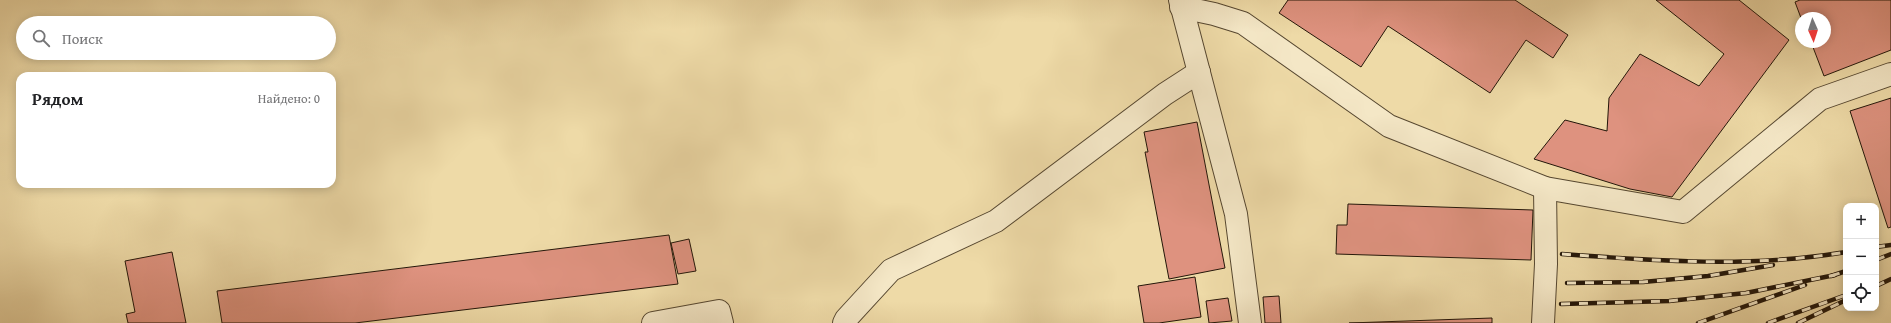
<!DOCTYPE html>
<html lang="ru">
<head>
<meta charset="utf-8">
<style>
	:root { --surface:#fff; --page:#f6f6f6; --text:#202124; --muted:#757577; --line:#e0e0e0 }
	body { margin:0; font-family:"Gentium Book Plus",serif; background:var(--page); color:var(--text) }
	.controls { position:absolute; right:12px; bottom:12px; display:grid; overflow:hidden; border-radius:8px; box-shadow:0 2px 10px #0003 }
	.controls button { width:36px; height:36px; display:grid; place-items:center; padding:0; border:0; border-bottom:1px solid var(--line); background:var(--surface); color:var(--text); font:20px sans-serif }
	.compass { position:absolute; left:1795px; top:12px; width:36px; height:36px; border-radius:50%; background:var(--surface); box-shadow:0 2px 10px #0003; rotate:177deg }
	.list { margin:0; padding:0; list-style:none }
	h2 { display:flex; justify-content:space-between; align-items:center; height:52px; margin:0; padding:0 16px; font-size:17px }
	h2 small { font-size:13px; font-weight:400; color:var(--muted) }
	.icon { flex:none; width:22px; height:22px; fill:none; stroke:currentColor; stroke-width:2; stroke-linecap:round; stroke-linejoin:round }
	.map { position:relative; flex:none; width:1891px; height:323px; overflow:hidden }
	.search { position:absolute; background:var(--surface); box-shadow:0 2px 10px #0003; left:16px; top:16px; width:320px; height:44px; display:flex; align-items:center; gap:10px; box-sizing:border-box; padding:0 14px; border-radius:22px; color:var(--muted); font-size:15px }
	.panel { position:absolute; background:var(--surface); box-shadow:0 2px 10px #0003; left:16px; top:72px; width:320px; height:116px; border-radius:12px }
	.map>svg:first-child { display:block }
	.building { fill:#de927f; stroke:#231609 }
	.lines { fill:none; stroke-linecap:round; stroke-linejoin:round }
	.minor-casing { stroke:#564730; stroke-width:24 }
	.minor { stroke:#f4e7c6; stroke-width:22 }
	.rail-casing { stroke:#231609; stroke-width:4.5 }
	.rail { stroke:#f4e7c6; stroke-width:3; stroke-dasharray:9; stroke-linecap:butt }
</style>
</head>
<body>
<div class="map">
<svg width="1891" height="323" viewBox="0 0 1891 323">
	<rect width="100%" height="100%" fill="#eedaa7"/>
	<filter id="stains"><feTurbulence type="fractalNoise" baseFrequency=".005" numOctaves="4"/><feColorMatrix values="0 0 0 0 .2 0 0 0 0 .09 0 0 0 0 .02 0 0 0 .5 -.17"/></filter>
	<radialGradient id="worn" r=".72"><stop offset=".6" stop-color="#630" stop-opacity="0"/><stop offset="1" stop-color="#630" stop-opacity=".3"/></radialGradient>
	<g class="building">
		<path d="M 1288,0 L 1515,0 L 1568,35 L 1553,58 L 1526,40 L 1490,93 L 1388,26 L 1361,67 L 1279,13 Z"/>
		<path d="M 1656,0 L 1739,0 L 1789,40 L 1672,197 L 1630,189 L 1534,159 L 1565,120 L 1607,131 L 1609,98 L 1640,54 L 1699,86 L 1724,54 Z"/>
		<path d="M 1800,0 L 1891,0 L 1891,50 L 1824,76 L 1811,42 L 1825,42 L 1825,18 L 1801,18 L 1795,2 Z"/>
		<path d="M 1891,98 L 1891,227 L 1888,228 L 1850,111 Z"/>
		<path d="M 1197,122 L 1225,268 L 1169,279 L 1145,152 L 1148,152 L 1144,132 Z"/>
		<path d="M 1348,204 L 1533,210 L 1531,260 L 1336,254 L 1337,225 L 1347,225 Z"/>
		<path d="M 669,235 L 678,284 L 355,323 L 222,323 L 217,291 Z"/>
		<path d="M 689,239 L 696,271 L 678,274 L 671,243 Z"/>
		<path d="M 172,252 L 186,323 L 128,323 L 126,314 L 135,312 L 125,261 Z"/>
		<path d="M 1195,277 L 1201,317 L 1159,323 L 1144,323 L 1138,286 Z"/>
		<path d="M 1279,296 L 1281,323 L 1265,323 L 1263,297 Z"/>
		<path d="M 1228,298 L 1232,321 L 1209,323 L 1206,301 Z"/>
		<path d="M 1492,318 L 1492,323 L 1349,323 Z"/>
	</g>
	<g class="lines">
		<g class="minor-casing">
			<g id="minor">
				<path d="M 1180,0 L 1236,214 L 1250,323"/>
				<path d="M 1181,7 L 1214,14 L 1243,23 L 1389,126 L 1545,188 L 1683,212 L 1820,99 L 1891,74"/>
				<path d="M 653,323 L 719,311 L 722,323"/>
				<path d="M 844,323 L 846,319 L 891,270 L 996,221 L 1165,94 L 1199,72"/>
				<path d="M 1543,323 L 1546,264 L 1545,188"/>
			</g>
		</g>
		<use href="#minor" class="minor"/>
		<g class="rail-casing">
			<g id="rail">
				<path d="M 1876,247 L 1891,245"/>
				<path d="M 1562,254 C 1656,261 1752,268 1846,252"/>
				<path d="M 1876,260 L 1891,254"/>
				<path d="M 1831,276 L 1846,271"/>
				<path d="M 1567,283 L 1643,282 L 1708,276 L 1773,265"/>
				<path d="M 1876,286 L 1891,279"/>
				<path d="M 1561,304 L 1669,301 L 1746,293 L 1835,275"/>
				<path d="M 1698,323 L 1805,285"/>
				<path d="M 1768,323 L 1846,295"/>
				<path d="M 1798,323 L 1846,300"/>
			</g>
		</g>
		<use href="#rail" class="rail"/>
	</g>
	<rect width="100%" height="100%" filter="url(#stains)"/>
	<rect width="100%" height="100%" fill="url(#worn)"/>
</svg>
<div class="controls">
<button>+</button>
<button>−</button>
<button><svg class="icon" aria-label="locate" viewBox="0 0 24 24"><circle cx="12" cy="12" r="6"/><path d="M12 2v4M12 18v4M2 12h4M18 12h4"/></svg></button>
</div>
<svg class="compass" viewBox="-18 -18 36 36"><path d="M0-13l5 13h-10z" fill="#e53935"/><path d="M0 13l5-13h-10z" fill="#757577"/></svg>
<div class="search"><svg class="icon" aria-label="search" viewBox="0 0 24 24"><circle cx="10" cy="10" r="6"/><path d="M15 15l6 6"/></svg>Поиск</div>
<section class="panel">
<h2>Рядом<small>Найдено: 0</small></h2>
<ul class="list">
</ul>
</section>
</div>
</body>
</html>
